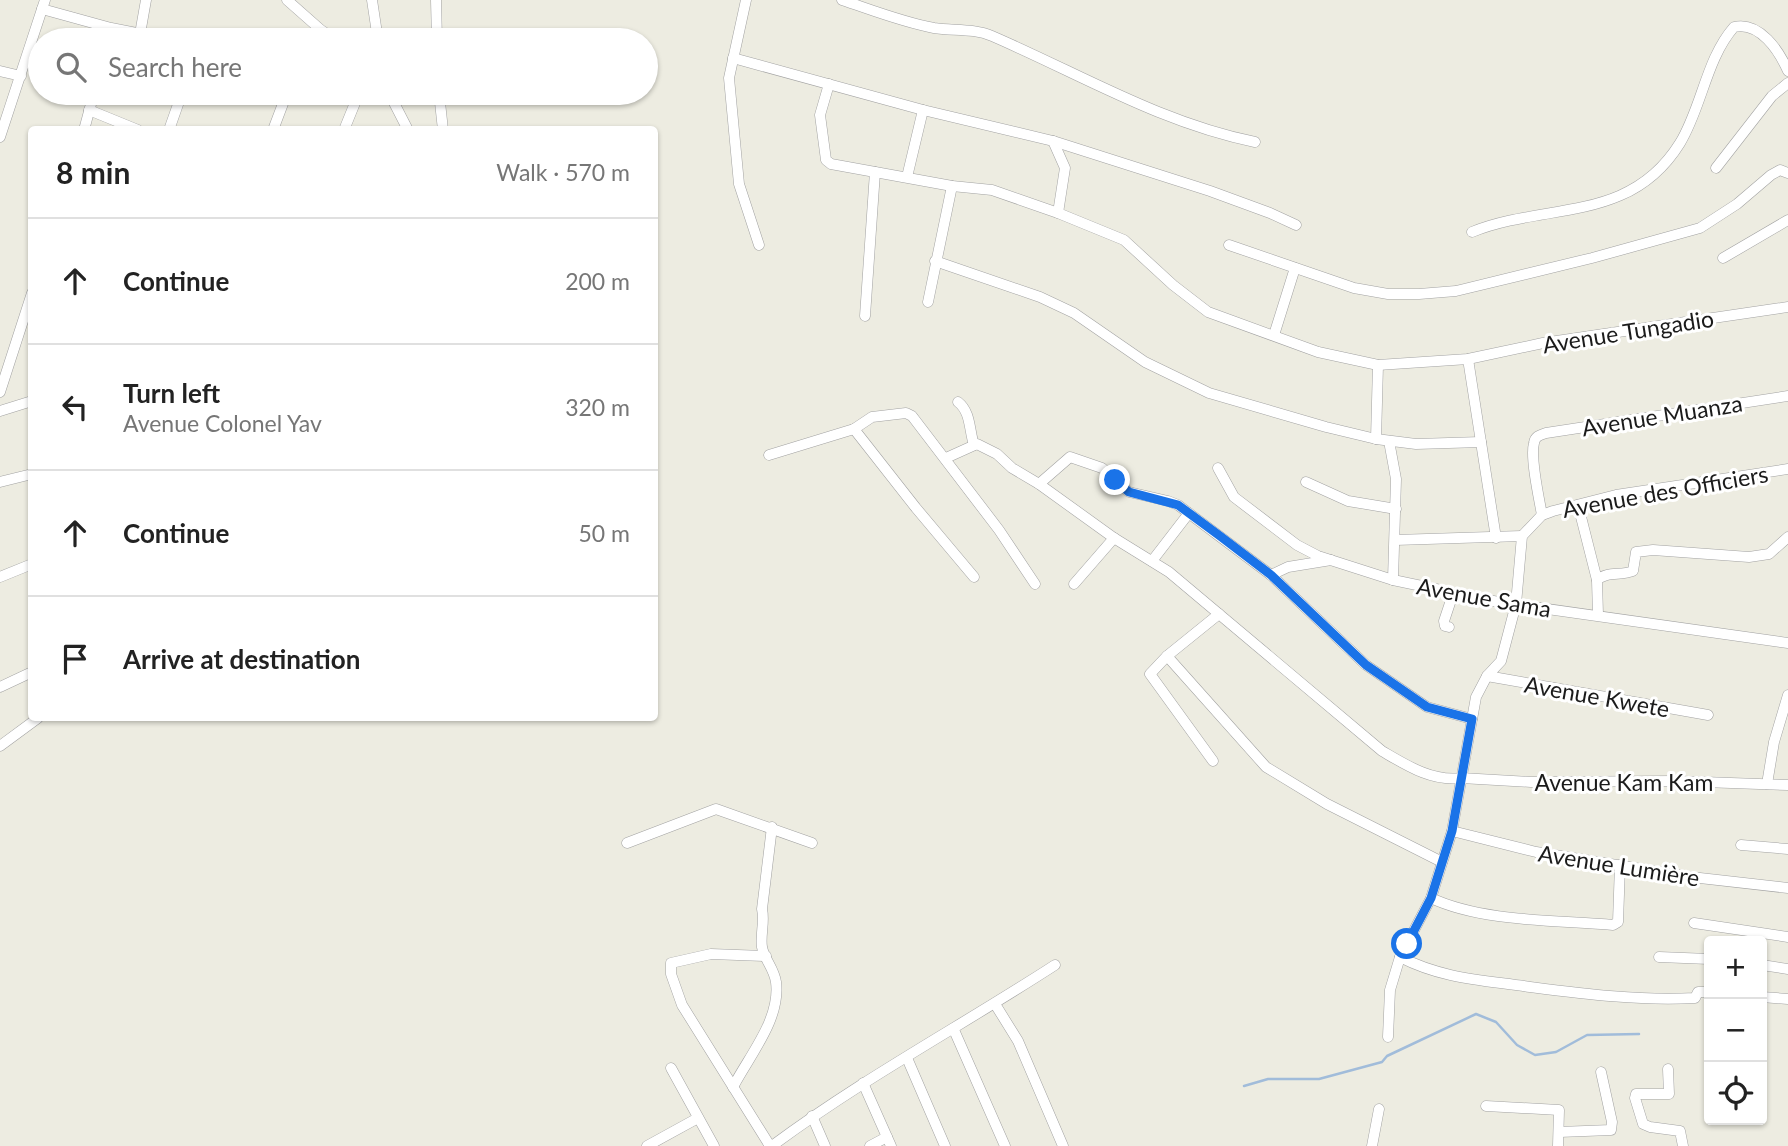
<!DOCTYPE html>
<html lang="en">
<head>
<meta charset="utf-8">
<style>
	:root { --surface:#fff; --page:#f2f2f2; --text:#222; --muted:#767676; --line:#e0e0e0 }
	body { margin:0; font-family:Lato,sans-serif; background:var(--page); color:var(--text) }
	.controls { position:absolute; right:21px; bottom:21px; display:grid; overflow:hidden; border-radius:7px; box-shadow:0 2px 5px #0004 }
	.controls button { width:63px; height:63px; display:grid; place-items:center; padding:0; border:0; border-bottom:2px solid var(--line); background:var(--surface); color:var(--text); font:35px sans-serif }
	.stop { position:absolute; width:21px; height:21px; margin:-16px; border:5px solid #1a73e8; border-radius:50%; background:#fff }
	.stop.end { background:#1a73e8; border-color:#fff; box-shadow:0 2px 7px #0008 }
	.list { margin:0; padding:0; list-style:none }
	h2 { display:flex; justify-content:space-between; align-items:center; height:91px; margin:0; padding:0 28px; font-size:30px }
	h2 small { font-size:23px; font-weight:400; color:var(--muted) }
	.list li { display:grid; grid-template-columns:46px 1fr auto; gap:21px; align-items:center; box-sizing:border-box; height:126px; padding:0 28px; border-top:2px solid var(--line) }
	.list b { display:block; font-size:26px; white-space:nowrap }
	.list p { margin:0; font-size:23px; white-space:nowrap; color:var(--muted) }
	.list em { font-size:23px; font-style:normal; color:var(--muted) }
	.icon { flex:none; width:38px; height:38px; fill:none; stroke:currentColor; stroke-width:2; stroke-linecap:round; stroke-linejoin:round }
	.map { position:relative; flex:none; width:1788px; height:1146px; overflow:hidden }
	.search { position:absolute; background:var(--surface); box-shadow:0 2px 5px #0004; left:28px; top:28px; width:630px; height:77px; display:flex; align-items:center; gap:18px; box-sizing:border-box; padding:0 24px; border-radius:38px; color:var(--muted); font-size:26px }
	.panel { position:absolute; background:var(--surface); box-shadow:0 2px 5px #0004; left:28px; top:126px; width:630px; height:595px; border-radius:7px }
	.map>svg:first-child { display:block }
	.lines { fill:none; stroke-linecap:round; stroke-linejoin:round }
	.stream { stroke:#a1bcda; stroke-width:2.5 }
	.minor-casing { stroke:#a2a2a2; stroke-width:11 }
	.minor { stroke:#fff; stroke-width:10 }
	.route { stroke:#1a73e8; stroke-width:9 }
	.labels { text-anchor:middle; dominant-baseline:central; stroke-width:6; stroke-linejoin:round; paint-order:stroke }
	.street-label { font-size:23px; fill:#1b1b1b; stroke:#fff }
</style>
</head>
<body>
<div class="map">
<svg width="1788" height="1146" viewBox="0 0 1788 1146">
	<rect width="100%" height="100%" fill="#edece1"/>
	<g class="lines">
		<path class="stream" d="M 1244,1086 L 1268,1079 L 1319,1079 L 1382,1062 L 1387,1056 L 1476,1014 L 1496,1022 L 1517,1045 L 1535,1055 L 1556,1052 L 1587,1035 L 1639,1034"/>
		<g class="minor-casing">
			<g id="minor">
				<path d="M 287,0 L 321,30 L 336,40"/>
				<path d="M 372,0 L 378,40"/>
				<path d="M 436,0 L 437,40"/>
				<path d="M 746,0 L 729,78 L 739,184 L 759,245"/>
				<path d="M 842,0 C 872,10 902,22 934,28 C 953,31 974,28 992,36 C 1080,74 1161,123 1255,142"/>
				<path d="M 42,9 L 111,28 L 172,40"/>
				<path d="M 140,34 L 146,0"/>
				<path d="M 733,58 L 923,110 L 907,177"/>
				<path d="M 0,71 L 21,76"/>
				<path d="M 829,84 L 820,115 L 826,160 L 831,164 L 952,186 L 992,190 L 1058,213 L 1124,240 L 1173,285 L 1208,312 L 1318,352 L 1378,365 L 1468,359 L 1543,343 L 1788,307"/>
				<path d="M 389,93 L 408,130"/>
				<path d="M 439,93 L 443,130"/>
				<path d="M 393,99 L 413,93"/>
				<path d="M 89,110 L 138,130"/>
				<path d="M 923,110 L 1053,141 L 1210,191 L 1270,213 L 1296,225"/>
				<path d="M 84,130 L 94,93"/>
				<path d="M 169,130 L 182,93"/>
				<path d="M 273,130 L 287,93"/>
				<path d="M 344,130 L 359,93"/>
				<path d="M 0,137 L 45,0"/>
				<path d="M 1053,141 L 1065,168 L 1058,213"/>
				<path d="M 1716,168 L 1772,96 L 1788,83"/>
				<path d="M 1472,232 C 1546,202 1630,224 1680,143 C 1702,107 1706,59 1734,27 C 1760,21 1779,51 1788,71"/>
				<path d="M 1229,245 L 1354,288 L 1388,294 L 1419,294 L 1456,291 L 1592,258 L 1700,228 L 1737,204 L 1771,175 L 1780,170 L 1788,173"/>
				<path d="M 1723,258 L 1788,220"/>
				<path d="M 935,261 L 1040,297 L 1074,313 L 1145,362 L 1209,393 L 1326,427 L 1376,439 L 1416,444 L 1481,442"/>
				<path d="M 928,302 L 952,186"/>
				<path d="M 865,316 L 875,172"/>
				<path d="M 1274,335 L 1295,268"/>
				<path d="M 1468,359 L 1496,538"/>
				<path d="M 0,392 L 32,293"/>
				<path d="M 958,402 C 971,412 969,430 974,445"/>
				<path d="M 0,411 L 32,401"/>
				<path d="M 1376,439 L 1378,365"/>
				<path d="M 1389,441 L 1396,479 L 1393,580"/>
				<path d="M 769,455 L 854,429"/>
				<path d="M 946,458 L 977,444 L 997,454 L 1012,468 L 1039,484 L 1114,538 L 1169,572 L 1219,614"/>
				<path d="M 1218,468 L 1234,497 L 1297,545 L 1318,556 L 1393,580 L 1498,602 L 1788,643"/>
				<path d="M 0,482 L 32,474"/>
				<path d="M 1306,482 L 1348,501 L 1396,509"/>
				<path d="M 1039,484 L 1070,457 L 1102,468 L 1129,492 L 1168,501 L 1178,505 L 1271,575 L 1366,665 L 1427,707 L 1472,719"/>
				<path d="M 1578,505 L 1597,580 L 1598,615"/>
				<path d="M 1542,515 C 1539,498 1530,458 1534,443 C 1535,436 1540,435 1546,433 L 1788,396"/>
				<path d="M 1395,540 L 1522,536"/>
				<path d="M 1152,561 L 1189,513"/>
				<path d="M 1271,575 L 1288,567 L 1331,560"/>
				<path d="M 0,577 L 32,564"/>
				<path d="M 974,577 L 916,508 L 854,429 L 872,417 L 906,413 L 912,416 L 999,530 L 1035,584"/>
				<path d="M 1597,580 C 1607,571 1621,576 1633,571 L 1636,552 L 1653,550 L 1749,557 L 1769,554 L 1788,537"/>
				<path d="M 1074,584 L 1114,538"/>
				<path d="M 1449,627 L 1445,626 L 1444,621 L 1453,594"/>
				<path d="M 1167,656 L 1266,767 L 1327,804 L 1442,862"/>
				<path d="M 1487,676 L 1708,715"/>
				<path d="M 0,687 L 32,672"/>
				<path d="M 0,746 L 38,718"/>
				<path d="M 1213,761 L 1150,674 L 1167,656 L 1219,614 L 1382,751 C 1406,765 1432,782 1461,778 L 1531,782 L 1675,781 L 1788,785"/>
				<path d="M 1767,784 L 1774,742 L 1788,695"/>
				<path d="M 1452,831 L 1536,852 L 1691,877 L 1788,888"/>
				<path d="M 627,843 L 716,809 L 812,843"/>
				<path d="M 1741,845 L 1788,849"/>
				<path d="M 1431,898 C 1482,922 1556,920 1613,925 L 1618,922 L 1620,865"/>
				<path d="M 1694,923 L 1788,937"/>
				<path d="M 766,956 L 711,954 L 671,963 L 671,974 L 682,1005 L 770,1146"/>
				<path d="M 1659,957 L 1709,959"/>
				<path d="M 1762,965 L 1788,969"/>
				<path d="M 1709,992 L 1698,992 L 1695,998 C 1639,1001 1585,994 1530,987 C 1483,980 1443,979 1400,957 L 1431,898 L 1452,831 L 1476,697 L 1487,676 L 1501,661 L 1516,604 L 1522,536 L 1542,515 L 1553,511 L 1616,495 L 1788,469"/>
				<path d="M 1762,997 L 1788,999"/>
				<path d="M 995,1004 L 1018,1041 L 1063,1146"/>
				<path d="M 954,1030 L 1005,1146"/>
				<path d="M 1388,1037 L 1390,990 L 1400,957"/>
				<path d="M 907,1058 L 945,1146"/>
				<path d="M 671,1068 L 714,1146"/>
				<path d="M 1668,1069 L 1669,1094 L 1636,1094 L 1635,1098 L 1643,1124 L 1650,1127 L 1680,1131 L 1683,1146"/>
				<path d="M 863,1083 L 891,1146"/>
				<path d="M 733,1087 C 749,1056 781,1019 776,982 C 774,968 764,959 762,947 C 760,935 765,922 762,909 L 772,827"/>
				<path d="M 1486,1106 L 1559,1110 L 1558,1146"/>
				<path d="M 812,1116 L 825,1146"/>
				<path d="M 1559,1132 L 1611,1130 L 1612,1122 L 1601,1072"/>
				<path d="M 647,1146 L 698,1118"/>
				<path d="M 772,1146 C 862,1079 961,1026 1055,965"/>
				<path d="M 870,1146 L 887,1137"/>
				<path d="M 1372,1146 L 1379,1109"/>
			</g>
		</g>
		<use href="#minor" class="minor"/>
	</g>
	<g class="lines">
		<path class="route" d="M 1115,480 L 1129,492 L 1178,505 L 1220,536 L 1271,575 L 1366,665 L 1427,707 L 1472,719 L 1452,831 L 1431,898 L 1407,944"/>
	</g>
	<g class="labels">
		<g class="street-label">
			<text transform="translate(1628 331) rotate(-9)">Avenue Tungadio</text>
			<text transform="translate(1662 415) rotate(-9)">Avenue Muanza</text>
			<text transform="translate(1665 491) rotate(-10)">Avenue des Officiers</text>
			<text transform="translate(1484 597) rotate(10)">Avenue Sama</text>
			<text transform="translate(1597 696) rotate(10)">Avenue Kwete</text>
			<text x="1624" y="782">Avenue Kam Kam</text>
			<text transform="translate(1619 865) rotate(9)">Avenue Lumière</text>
		</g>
	</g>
</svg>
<div class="controls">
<button>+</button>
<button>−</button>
<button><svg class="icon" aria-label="locate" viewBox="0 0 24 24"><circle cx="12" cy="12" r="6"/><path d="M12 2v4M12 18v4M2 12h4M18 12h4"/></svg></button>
</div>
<div class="stop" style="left:1407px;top:944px"></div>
<div class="stop end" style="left:1115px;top:480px"></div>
<div class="search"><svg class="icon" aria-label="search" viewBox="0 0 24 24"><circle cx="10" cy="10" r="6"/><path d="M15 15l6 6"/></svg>Search here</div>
<section class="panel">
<h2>8 min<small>Walk · 570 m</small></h2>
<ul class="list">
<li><svg class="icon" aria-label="ahead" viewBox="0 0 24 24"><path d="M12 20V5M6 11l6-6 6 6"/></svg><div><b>Continue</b></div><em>200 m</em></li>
<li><svg class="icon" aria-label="left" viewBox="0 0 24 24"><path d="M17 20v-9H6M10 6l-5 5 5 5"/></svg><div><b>Turn left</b><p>Avenue Colonel Yav</p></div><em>320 m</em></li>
<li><svg class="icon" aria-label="ahead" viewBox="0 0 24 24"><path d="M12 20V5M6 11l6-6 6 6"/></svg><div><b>Continue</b></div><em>50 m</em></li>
<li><svg class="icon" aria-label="arrive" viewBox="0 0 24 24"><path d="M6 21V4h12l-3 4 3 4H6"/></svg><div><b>Arrive at destination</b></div></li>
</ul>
</section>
</div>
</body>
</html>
